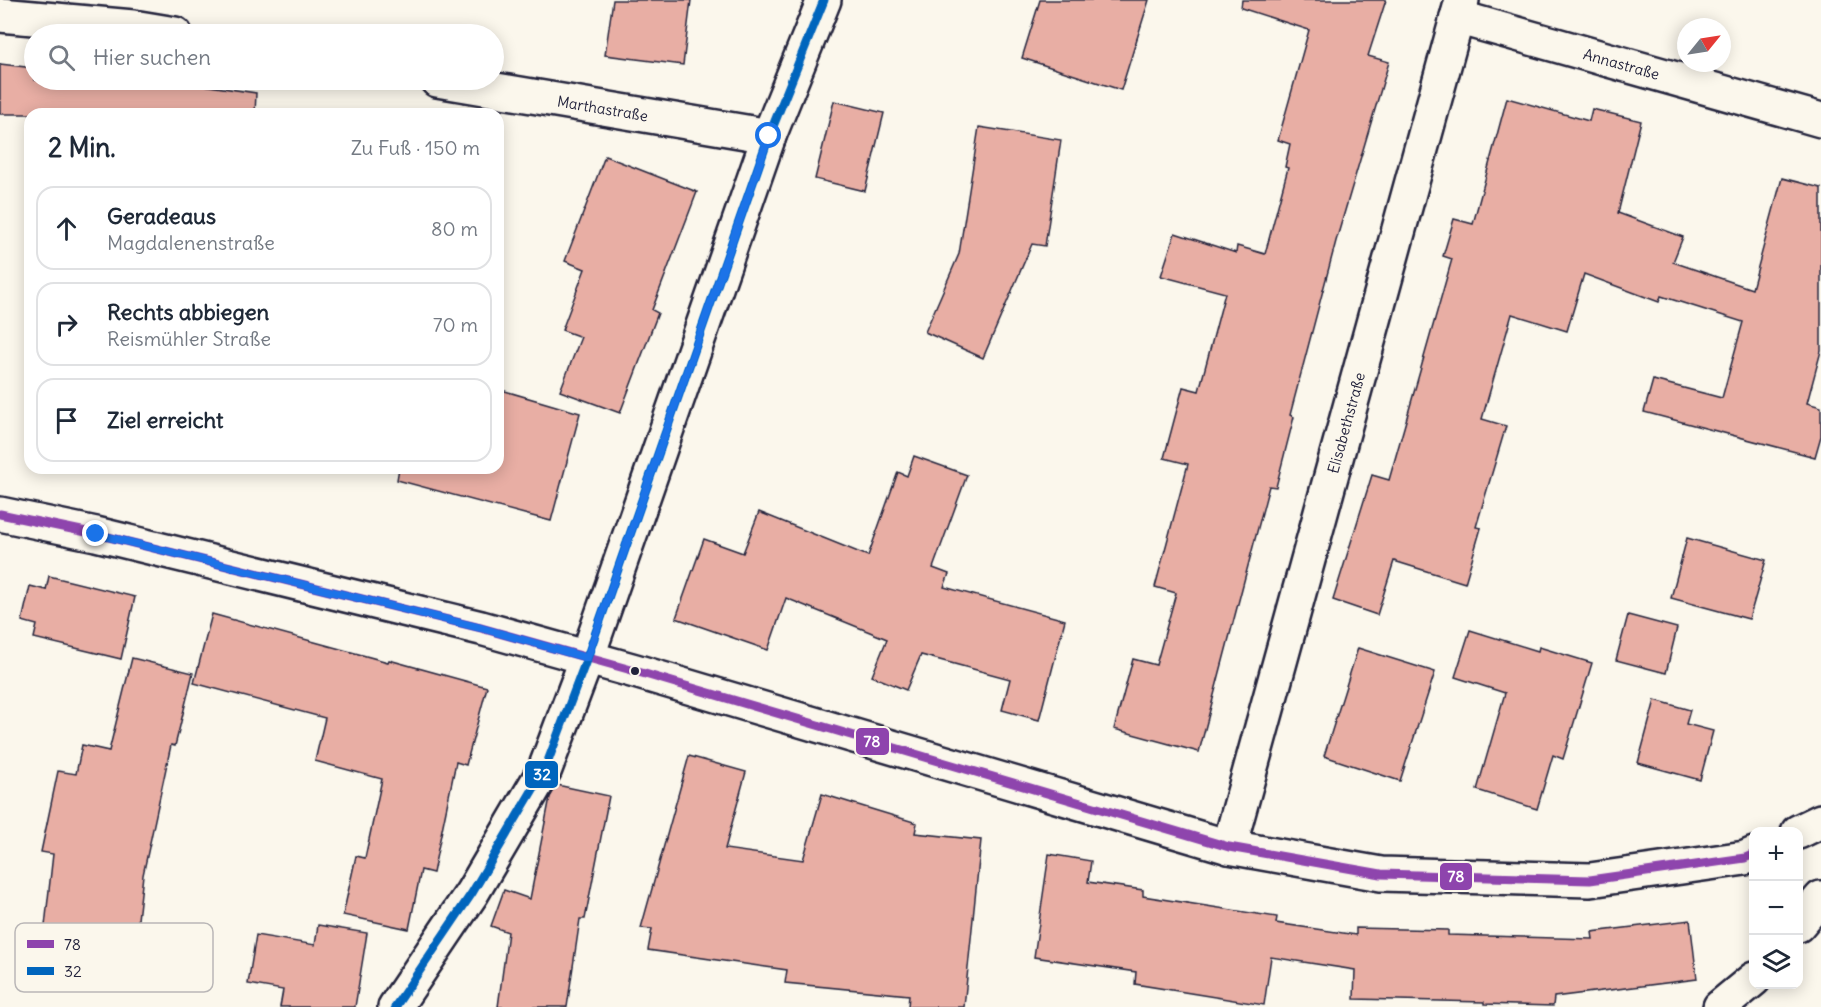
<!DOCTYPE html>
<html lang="de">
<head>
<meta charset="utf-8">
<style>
	:root { --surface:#fff; --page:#f2f2f3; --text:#1f2937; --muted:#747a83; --line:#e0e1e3 }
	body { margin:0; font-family:Delius,sans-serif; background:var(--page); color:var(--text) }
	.controls { position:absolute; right:18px; bottom:18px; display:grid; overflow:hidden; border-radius:12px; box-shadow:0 3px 15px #0003 }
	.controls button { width:54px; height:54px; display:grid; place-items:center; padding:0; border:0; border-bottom:2px solid var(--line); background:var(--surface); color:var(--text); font:30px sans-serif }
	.compass { position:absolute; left:1677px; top:18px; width:54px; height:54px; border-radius:50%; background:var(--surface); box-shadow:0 3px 15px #0003; rotate:60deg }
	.stop { position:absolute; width:18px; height:18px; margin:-14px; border:4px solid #1a73e8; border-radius:50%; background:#fff }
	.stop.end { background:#1a73e8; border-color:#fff; box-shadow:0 2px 6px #0008 }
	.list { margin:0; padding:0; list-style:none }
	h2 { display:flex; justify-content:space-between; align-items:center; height:78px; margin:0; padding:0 24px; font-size:26px }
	h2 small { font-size:20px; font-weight:400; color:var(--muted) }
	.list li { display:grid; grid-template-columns:39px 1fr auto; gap:18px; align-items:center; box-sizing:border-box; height:84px; margin:0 12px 12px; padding:0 12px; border:2px solid var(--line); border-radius:18px }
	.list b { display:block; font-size:22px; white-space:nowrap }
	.list p { margin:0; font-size:20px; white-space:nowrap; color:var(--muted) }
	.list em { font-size:20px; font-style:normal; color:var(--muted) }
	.icon { flex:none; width:33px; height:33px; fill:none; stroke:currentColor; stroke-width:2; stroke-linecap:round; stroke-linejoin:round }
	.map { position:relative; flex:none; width:1821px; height:1007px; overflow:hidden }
	.search { position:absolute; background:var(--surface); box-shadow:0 3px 15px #0003; left:24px; top:24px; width:480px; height:66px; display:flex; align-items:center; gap:15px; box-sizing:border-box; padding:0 21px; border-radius:33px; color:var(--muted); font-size:22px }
	.panel { position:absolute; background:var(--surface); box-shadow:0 3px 15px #0003; left:24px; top:108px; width:480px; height:366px; border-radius:18px }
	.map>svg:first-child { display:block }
	.building { fill:#e8aea4; stroke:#22223b; stroke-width:1.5 }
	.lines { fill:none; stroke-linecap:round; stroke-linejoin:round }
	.minor-casing { stroke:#22223b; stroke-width:38 }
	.minor { stroke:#fbf7ec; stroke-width:33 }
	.bus-1-casing { stroke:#fbf7ec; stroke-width:14 }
	.bus-2-casing { stroke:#fbf7ec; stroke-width:14 }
	.bus-1 { stroke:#8e44ad; stroke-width:9 }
	.bus-2 { stroke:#0065bd; stroke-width:9 }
	.route { stroke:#1a73e8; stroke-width:8 }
	.bus-dot { fill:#22223b; stroke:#fbf7ec; stroke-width:2 }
	.labels { text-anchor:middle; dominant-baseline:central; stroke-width:4.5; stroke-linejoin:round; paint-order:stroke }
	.street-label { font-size:15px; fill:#22223b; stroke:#fbf7ec }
	.key { fill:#fbf7ec; stroke:#bab7b7; stroke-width:1.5 }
	.key-label { font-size:16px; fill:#22223b }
	.line-badge { stroke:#fbf7ec; stroke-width:2 }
	.badge-label { font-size:16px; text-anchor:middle; font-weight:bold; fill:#fff }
</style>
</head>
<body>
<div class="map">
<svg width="1821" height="1007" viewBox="0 0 1821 1007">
	<rect width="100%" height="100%" fill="#fbf7ec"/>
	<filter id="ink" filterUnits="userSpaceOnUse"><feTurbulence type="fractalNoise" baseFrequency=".0167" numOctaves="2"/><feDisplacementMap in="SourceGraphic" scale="12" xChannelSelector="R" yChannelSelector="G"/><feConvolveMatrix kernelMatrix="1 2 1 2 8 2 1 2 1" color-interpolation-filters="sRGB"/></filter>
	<g filter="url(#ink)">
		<g class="building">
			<path d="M 613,0 L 691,0 L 683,65 L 605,55 Z"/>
			<path d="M 1040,0 L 1149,0 L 1121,90 L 1022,58 Z"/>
			<path d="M 1242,0 L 1386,0 L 1368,56 L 1389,62 L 1336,241 L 1290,415 L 1294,417 L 1276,487 L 1269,486 L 1199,752 L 1114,729 L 1133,659 L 1156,665 L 1176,593 L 1155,587 L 1188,464 L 1164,458 L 1183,387 L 1199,391 L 1225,293 L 1161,276 L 1175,233 L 1236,253 L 1237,246 L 1265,254 L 1288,168 L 1285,167 L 1290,144 L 1278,140 L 1309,30 L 1241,8 Z"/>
			<path d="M 0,64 L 34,68 L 34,80 L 169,80 L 256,93 L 255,114 L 0,114 Z"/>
			<path d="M 1507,98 L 1589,121 L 1592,109 L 1641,121 L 1618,213 L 1683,237 L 1673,262 L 1752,289 L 1782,178 L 1821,188 L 1821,351 L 1807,403 L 1821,407 L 1821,436 L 1815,457 L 1644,412 L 1653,380 L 1722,398 L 1743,322 L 1661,296 L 1659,302 L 1584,274 L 1567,331 L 1512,314 L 1482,419 L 1506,426 L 1476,527 L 1481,528 L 1465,583 L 1394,561 L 1377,615 L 1333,600 L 1372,475 L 1389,480 L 1452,259 L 1443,256 L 1454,219 L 1473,224 Z"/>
			<path d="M 834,101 L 884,113 L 865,191 L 815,179 Z"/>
			<path d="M 979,127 L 1061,140 L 1045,246 L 1032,244 L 983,358 L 925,332 L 959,254 Z"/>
			<path d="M 605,156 L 697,192 L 652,310 L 658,313 L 620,413 L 560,391 L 581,337 L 562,330 L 585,269 L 565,261 Z"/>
			<path d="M 498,389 L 580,413 L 551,521 L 397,480 L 399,468 L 498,468 Z"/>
			<path d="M 914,456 L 967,475 L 933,568 L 949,574 L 944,587 L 1065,620 L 1039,720 L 1002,710 L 1010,679 L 921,655 L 906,690 L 872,676 L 887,639 L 786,598 L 768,650 L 676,618 L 704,539 L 743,553 L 759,512 L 868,556 L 898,472 L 907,476 Z"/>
			<path d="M 1687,538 L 1766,560 L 1749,619 L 1671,598 Z"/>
			<path d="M 49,576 L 135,597 L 121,659 L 34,638 L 37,625 L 22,621 L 30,586 L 46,590 Z"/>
			<path d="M 212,614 L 388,662 L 389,660 L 487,687 L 466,765 L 456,762 L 433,873 L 421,870 L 409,929 L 343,915 L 356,856 L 365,858 L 382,779 L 315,761 L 325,718 L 194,683 Z"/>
			<path d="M 1628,615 L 1677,628 L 1666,673 L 1616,660 Z"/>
			<path d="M 1470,630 L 1538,651 L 1539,647 L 1592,663 L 1563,759 L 1553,755 L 1537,809 L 1477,790 L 1505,693 L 1455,677 Z"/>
			<path d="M 1358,648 L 1435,672 L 1400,781 L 1324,756 Z"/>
			<path d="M 132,658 L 193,673 L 175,746 L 171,745 L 143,875 L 131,982 L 40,971 L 53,854 L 41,852 L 58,771 L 76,774 L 82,745 L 109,751 Z"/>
			<path d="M 1655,700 L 1690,710 L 1686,724 L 1713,731 L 1700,780 L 1638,763 Z"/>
			<path d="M 689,756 L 746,772 L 725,849 L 803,860 L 822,794 L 917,823 L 915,833 L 981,840 L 964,1007 L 908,1007 L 909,995 L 785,983 L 787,970 L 648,950 L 652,929 L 641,928 Z"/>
			<path d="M 557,785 L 609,796 L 585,919 L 580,919 L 567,1007 L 498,1007 L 508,932 L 491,926 L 504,890 L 530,899 L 550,797 Z"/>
			<path d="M 1049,854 L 1091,861 L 1088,882 L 1143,890 L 1143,896 L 1277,917 L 1276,923 L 1356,935 L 1356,928 L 1448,930 L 1448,935 L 1593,939 L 1592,932 L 1690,920 L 1697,979 L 1554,997 L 1553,1006 L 1484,1004 L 1484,1002 L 1354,999 L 1355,970 L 1271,957 L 1264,1005 L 1135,984 L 1136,972 L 1034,957 Z"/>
			<path d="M 318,925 L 367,933 L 355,1007 L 280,1007 L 283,990 L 248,984 L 256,935 L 315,945 Z"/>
		</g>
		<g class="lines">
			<g class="minor-casing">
				<g id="minor">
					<path d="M 0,15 L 133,27 L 175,34"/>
					<path id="s1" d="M 1457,17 L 1821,120"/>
					<path id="s2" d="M 437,80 L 769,136"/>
					<path d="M 0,514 L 96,534 L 481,628 L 635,671 L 1229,847 L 1381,874 L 1590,880 L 1745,858 L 1754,854"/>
					<path d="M 1798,832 L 1821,821"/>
					<path id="s3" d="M 1229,847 L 1462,0"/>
					<path d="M 1798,925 L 1821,898"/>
					<path d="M 395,1007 L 472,893 L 545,769 L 587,658 L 769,136 L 824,0"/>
					<path d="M 1720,1007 L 1754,979"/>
				</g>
			</g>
			<use href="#minor" class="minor"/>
			<g class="bus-1-casing">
				<path id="bus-1" d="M 0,514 L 96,534 L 481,628 L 635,671 L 1229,847 L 1381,874 L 1590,880 L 1745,858 L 1754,854"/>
			</g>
			<g class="bus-2-casing">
				<path id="bus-2" d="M 395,1007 L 472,893 L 545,769 L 587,658 L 769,136 L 824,0"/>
			</g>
			<use href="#bus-1" class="bus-1"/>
			<use href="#bus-2" class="bus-2"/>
		</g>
	</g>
	<g class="lines" filter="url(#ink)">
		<path class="route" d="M 96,534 L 481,628 L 587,658 L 769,136"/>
	</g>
	<circle class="bus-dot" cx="635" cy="671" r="5"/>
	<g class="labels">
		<g class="street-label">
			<text stroke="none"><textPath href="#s1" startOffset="171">Annastraße</textPath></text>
			<text stroke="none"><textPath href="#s2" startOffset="168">Marthastraße</textPath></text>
			<text stroke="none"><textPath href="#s3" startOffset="440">Elisabethstraße</textPath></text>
		</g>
	</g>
	<rect x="15" y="923" width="198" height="69" rx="9" class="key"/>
	<rect x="27" y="940" width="27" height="8" fill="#8e44ad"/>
	<rect x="27" y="967" width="27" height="8" fill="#0065bd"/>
	<g class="key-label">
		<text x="64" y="950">78</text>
		<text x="64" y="977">32</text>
	</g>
	<g class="line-badge">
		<rect x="855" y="727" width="35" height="29" rx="6" fill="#8e44ad"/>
		<rect x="524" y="760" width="35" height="29" rx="6" fill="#0065bd"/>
		<rect x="1439" y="862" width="34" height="29" rx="6" fill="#8e44ad"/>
	</g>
	<g class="badge-label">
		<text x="872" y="747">78</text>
		<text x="542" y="780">32</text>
		<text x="1456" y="882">78</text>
	</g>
</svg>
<div class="controls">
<button>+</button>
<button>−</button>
<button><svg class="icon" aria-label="layers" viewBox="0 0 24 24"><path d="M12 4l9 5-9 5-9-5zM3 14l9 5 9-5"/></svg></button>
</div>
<svg class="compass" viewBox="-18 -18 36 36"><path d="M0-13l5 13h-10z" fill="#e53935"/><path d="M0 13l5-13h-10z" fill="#747a83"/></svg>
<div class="stop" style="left:769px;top:136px"></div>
<div class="stop end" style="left:96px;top:534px"></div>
<div class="search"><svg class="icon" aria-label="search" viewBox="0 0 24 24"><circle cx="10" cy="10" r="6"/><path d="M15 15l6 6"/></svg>Hier suchen</div>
<section class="panel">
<h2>2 Min.<small>Zu Fuß · 150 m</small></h2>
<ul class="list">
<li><svg class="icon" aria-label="ahead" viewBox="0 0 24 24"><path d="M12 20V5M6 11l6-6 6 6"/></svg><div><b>Geradeaus</b><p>Magdalenenstraße</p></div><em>80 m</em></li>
<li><svg class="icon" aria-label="right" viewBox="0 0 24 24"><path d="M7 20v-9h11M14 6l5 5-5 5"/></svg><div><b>Rechts abbiegen</b><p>Reismühler Straße</p></div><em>70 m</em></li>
<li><svg class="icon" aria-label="arrive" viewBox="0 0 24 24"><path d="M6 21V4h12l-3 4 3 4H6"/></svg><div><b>Ziel erreicht</b></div></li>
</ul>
</section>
</div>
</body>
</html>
